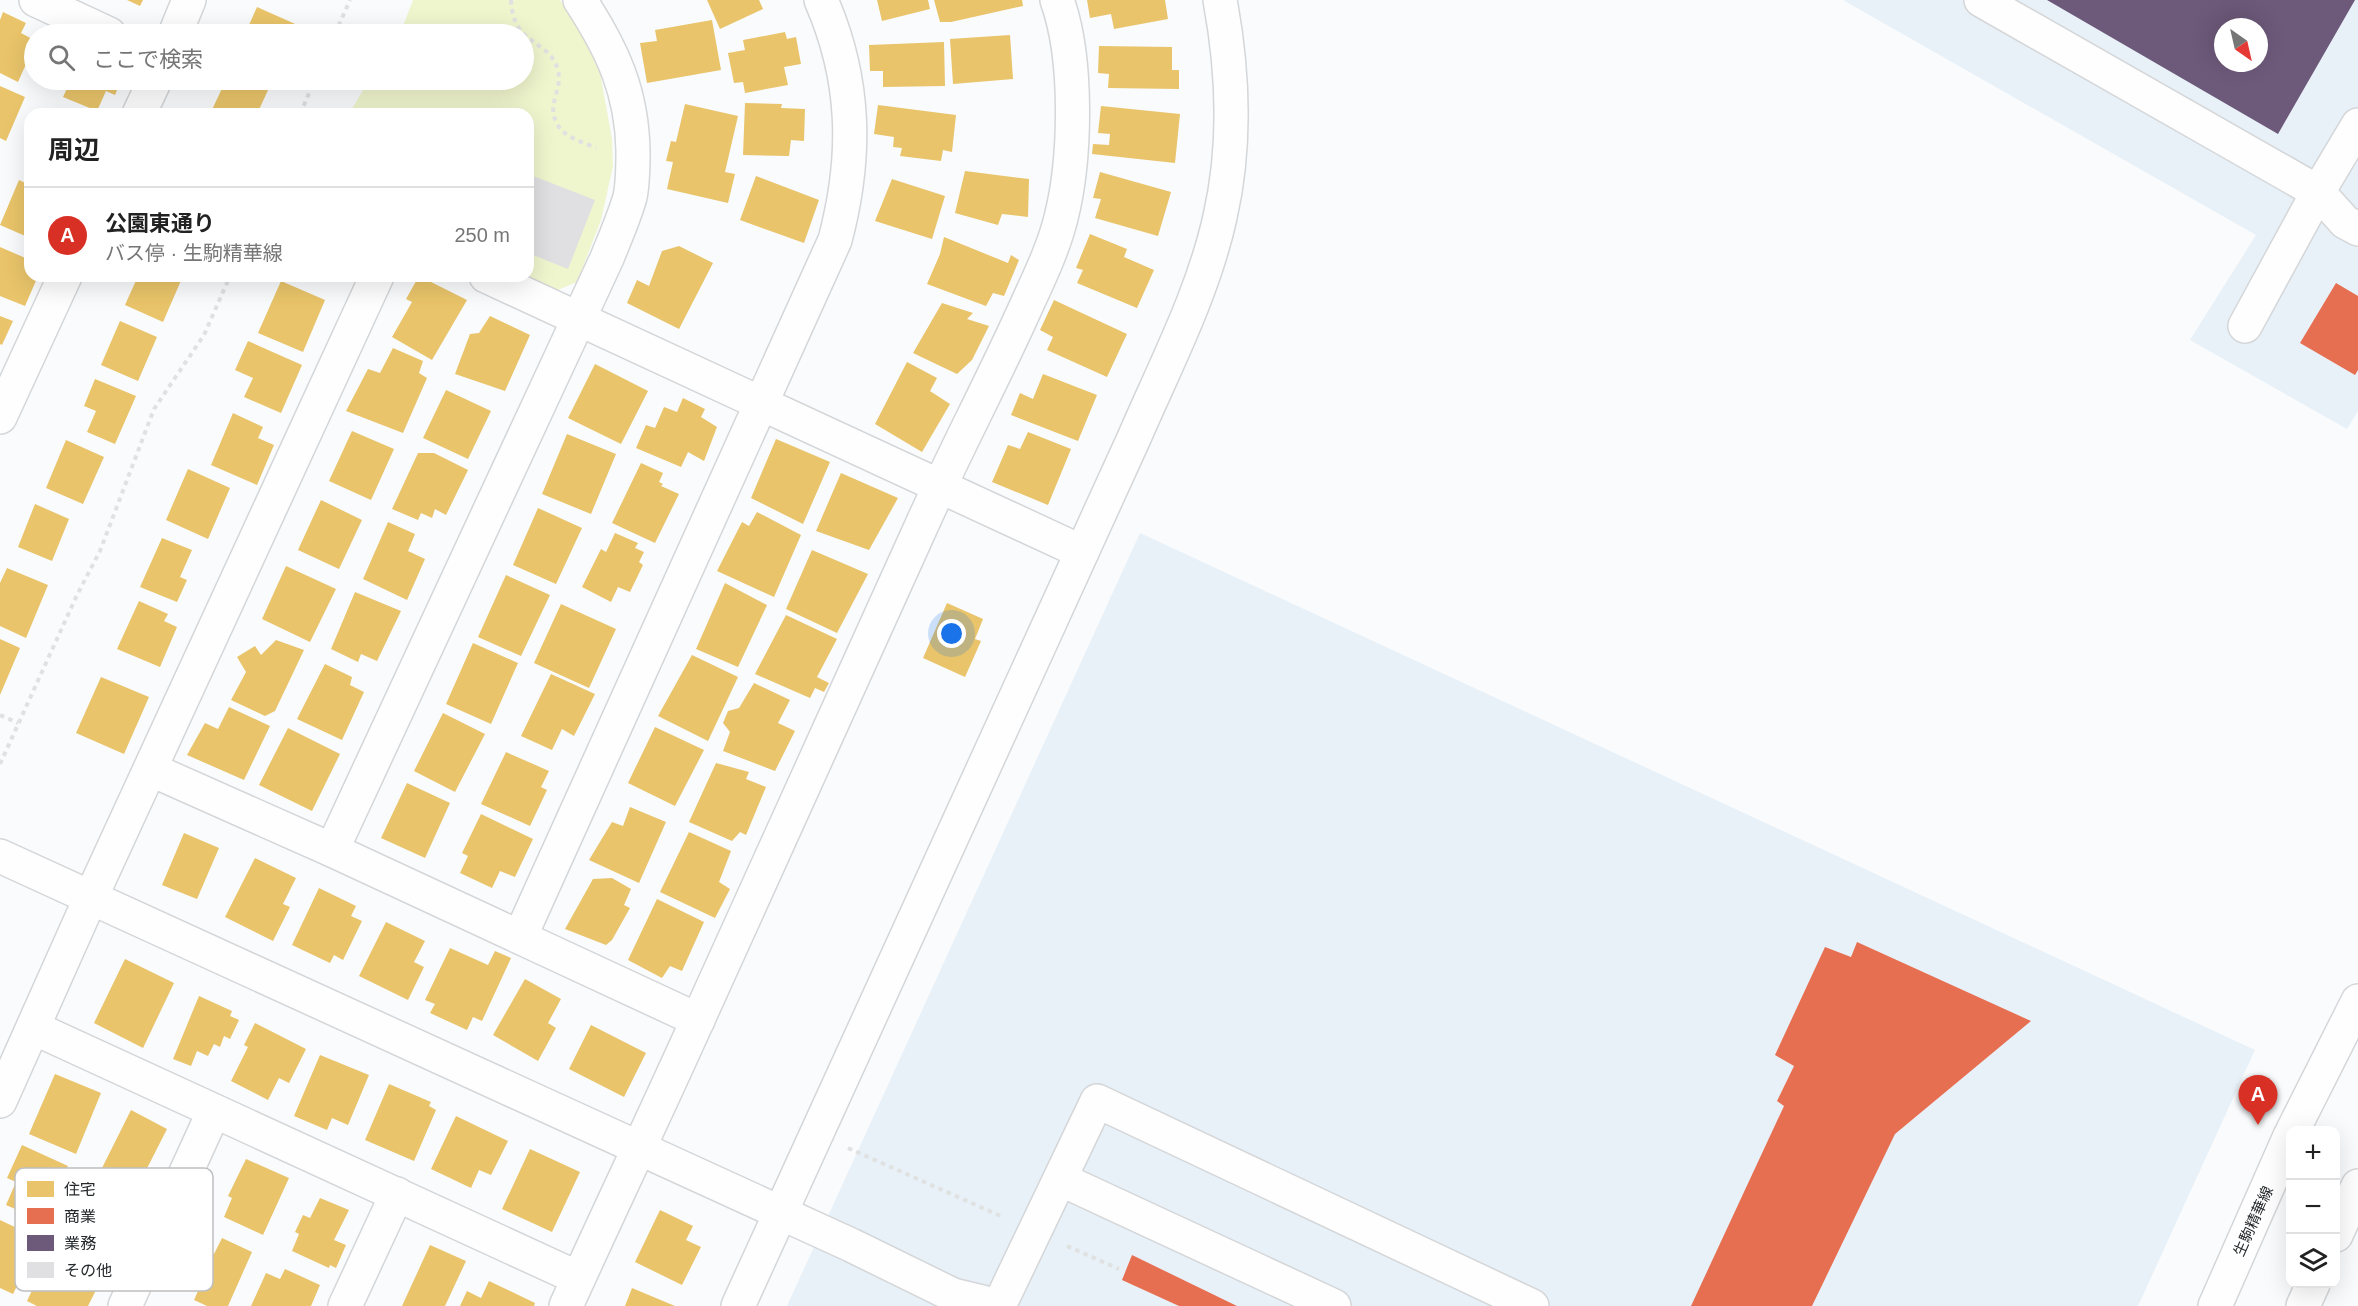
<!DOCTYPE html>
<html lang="ja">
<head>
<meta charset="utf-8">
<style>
	:root { --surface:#fff; --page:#f2f2f2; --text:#222; --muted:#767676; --line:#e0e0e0; --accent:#d93025 }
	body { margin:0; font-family:Arial,"Noto Sans JP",sans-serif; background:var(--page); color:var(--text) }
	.controls { position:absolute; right:18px; bottom:18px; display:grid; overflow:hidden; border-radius:12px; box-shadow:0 6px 24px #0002 }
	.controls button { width:54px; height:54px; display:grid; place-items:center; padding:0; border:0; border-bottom:2px solid var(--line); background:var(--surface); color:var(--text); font:30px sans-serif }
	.compass { position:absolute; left:2214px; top:18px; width:54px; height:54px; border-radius:50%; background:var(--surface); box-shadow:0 6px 24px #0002; rotate:146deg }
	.you { position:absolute; left:952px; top:634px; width:21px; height:21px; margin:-15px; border:4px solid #fff; border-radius:50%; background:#1a73e8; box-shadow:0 0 0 9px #1a73e833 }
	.badge { display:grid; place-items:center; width:39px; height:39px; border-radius:50%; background:var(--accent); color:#fff; font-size:20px; font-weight:700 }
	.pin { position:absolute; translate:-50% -50px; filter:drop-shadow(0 2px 3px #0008) }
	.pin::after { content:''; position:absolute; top:32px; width:21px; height:18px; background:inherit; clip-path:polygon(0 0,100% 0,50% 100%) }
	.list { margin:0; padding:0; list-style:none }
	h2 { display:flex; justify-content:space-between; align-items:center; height:78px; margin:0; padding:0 24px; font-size:26px }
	h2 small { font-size:20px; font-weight:400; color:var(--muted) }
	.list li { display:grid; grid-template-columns:39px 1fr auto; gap:18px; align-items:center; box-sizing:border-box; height:96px; padding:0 24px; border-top:2px solid var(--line) }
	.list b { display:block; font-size:22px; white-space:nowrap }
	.list p { margin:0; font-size:20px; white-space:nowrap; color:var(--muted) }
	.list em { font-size:20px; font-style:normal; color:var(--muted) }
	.icon { flex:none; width:33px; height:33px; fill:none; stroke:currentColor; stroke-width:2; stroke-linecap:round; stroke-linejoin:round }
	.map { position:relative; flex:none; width:2358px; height:1306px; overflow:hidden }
	.search { position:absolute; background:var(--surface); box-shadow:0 6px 24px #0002; left:24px; top:24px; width:510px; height:66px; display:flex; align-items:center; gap:15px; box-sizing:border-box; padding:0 21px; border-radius:33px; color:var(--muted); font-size:22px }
	.panel { position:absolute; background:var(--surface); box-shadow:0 6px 24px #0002; left:24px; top:108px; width:510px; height:174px; border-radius:18px }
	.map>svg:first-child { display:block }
	.built { fill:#e8f1f8; fill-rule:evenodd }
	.green { fill:#eff5cd }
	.homes { fill:#e9c46a }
	.shops { fill:#e76f51 }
	.offices { fill:#6d597a; fill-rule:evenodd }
	.building { fill:#e0e0e2 }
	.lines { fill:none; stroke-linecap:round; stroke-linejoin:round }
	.minor-casing { stroke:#d4d6d8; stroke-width:36 }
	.major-casing { stroke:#d4d6d8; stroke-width:36 }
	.path { stroke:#e0e1e1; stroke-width:4; stroke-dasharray:4.5 4.5; stroke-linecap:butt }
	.minor { stroke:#fefeff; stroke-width:33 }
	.major { stroke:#fefeff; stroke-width:33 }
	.labels { text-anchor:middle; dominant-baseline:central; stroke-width:6; stroke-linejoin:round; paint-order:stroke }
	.street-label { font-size:15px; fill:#262a2c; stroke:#fff }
	.key { fill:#fff; stroke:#bebfc0; stroke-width:1.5 }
	.key-label { font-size:16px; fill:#262a2c }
</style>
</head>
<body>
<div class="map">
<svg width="2358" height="1306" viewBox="0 0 2358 1306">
	<rect width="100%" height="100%" fill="#f9fbfd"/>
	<g class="built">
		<path d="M 1843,0 L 2358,0 L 2358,411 L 2347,429 L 2190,340 L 2256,235 ZM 2223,27 L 2259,27 L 2259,63 L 2223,63 Z"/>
		<path d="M 1140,533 L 2255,1050 L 2138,1306 L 787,1306 Z"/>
	</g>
	<path class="green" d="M 413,0 L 560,0 L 578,26 L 600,73 L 612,139 L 613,166 L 601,220 L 577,282 L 555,291 L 523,276 L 528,276 L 528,114 L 349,114 L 369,80 L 524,80 L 524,34 L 400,34 Z"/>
	<g class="homes">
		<path d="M 127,0 L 143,0 L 140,6 Z"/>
		<path d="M 707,0 L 759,0 L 763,9 L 720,29 Z"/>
		<path d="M 877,0 L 928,0 L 930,9 L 882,21 Z"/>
		<path d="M 934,0 L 1022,0 L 1023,6 L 951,22 L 940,22 Z"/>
		<path d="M 1087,0 L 1165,0 L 1168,19 L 1114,29 L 1111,14 L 1090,18 Z"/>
		<path d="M 257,7 L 302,27 L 299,34 L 245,34 Z"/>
		<path d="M 3,12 L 26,23 L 21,33 L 34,40 L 34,46 L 18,82 L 0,73 L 0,20 Z"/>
		<path d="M 712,20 L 721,70 L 647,83 L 640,43 L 657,41 L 655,30 Z"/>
		<path d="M 785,32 L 787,39 L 796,37 L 801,64 L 784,67 L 788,85 L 745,93 L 743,82 L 734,83 L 728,53 L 745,50 L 743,40 Z"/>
		<path d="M 1010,35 L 1013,79 L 953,84 L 950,39 Z"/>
		<path d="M 944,42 L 945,86 L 883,87 L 883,71 L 870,71 L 869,45 Z"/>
		<path d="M 1099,46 L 1172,47 L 1172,70 L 1179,70 L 1179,89 L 1108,88 L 1109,74 L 1098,73 Z"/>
		<path d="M 71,80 L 121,80 L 115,95 L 106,91 L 97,111 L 63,97 Z"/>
		<path d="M 226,80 L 250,80 L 269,88 L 257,114 L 210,114 Z"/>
		<path d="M 0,86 L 25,97 L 6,141 L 0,138 Z"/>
		<path d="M 745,103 L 782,104 L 781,108 L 805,109 L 804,141 L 791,140 L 789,156 L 743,155 Z"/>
		<path d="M 685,104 L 738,116 L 725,172 L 735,174 L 728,203 L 667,189 L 673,162 L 666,161 L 671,141 L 676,142 Z"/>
		<path d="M 878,105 L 956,115 L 952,152 L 943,150 L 941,161 L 900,156 L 902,148 L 893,147 L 894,137 L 874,134 Z"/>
		<path d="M 1101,106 L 1180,114 L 1175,163 L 1092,154 L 1093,144 L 1109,145 L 1110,134 L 1098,133 Z"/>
		<path d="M 965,171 L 1029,179 L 1028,217 L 1002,214 L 998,225 L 955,213 Z"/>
		<path d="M 1100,172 L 1171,192 L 1158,236 L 1095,218 L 1101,199 L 1093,198 Z"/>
		<path d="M 756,176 L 819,200 L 804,243 L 740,220 Z"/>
		<path d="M 892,179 L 945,196 L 932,239 L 875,221 Z"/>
		<path d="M 19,180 L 30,185 L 30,238 L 0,225 Z"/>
		<path d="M 1090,234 L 1127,249 L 1124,257 L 1154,270 L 1137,308 L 1077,283 L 1083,270 L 1076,268 Z"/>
		<path d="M 944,237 L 1008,263 L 1011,255 L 1019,260 L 1004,296 L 993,293 L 986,306 L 927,284 L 940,254 Z"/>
		<path d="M 679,246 L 713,263 L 679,329 L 627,303 L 637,280 L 649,286 L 662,251 Z"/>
		<path d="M 0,247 L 30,260 L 30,276 L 38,276 L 25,306 L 0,296 Z"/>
		<path d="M 138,276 L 183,276 L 163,322 L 125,305 Z"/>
		<path d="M 419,276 L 467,300 L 432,360 L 392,337 L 412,302 L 406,299 Z"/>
		<path d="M 281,281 L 325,300 L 303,352 L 258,333 Z"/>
		<path d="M 1054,300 L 1127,334 L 1107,377 L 1047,350 L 1053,337 L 1040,330 Z"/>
		<path d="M 942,303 L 973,313 L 967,319 L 989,326 L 972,360 L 957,374 L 913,353 Z"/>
		<path d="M 0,316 L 13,321 L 2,345 L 0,344 Z"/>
		<path d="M 490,316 L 530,335 L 505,391 L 455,374 L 470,334 L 479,333 Z"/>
		<path d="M 120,321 L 157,337 L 138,381 L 101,365 Z"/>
		<path d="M 248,341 L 302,365 L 281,413 L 244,397 L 253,378 L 235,370 Z"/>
		<path d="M 393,348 L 423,361 L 419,373 L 427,378 L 403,433 L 346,411 L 368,369 L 380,373 Z"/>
		<path d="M 907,362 L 937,378 L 930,391 L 950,404 L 922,452 L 875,424 Z"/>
		<path d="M 595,364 L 648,391 L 621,444 L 568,418 Z"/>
		<path d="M 1043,374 L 1097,395 L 1078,441 L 1011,415 L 1020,393 L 1033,399 Z"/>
		<path d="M 95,379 L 136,396 L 115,444 L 87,432 L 96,411 L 84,406 Z"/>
		<path d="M 446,390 L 491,411 L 468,459 L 423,438 Z"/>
		<path d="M 683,398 L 705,409 L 701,417 L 717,427 L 704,461 L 688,452 L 681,467 L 636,448 L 646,425 L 655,428 L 664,407 L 677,412 Z"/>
		<path d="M 233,413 L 263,427 L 258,438 L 274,445 L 257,485 L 211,465 Z"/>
		<path d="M 352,431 L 394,449 L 371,500 L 329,481 Z"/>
		<path d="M 1028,432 L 1071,449 L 1048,505 L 992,482 L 1008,445 L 1020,449 Z"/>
		<path d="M 567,434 L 616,454 L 591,514 L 542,494 Z"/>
		<path d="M 776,439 L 830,462 L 803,524 L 751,498 Z"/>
		<path d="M 66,440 L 104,457 L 83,504 L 46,488 Z"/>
		<path d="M 418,453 L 434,453 L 468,470 L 446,515 L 435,509 L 432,518 L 421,513 L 418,520 L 392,509 Z"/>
		<path d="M 641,463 L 663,473 L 659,482 L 663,484 L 661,486 L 679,494 L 655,543 L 612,523 Z"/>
		<path d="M 188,469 L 230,488 L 208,539 L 166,520 Z"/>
		<path d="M 841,473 L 898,498 L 869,550 L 816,531 Z"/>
		<path d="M 321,500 L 362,520 L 339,569 L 298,550 Z"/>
		<path d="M 35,504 L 69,519 L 52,561 L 18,547 Z"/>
		<path d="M 538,508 L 582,528 L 556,584 L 513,565 Z"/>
		<path d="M 757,512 L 801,535 L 774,597 L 717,571 L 742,522 L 749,526 Z"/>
		<path d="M 388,522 L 415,534 L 408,551 L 425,559 L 407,600 L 363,579 Z"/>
		<path d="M 615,533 L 638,543 L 635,548 L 644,552 L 639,562 L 643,565 L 630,592 L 618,587 L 611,602 L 582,587 L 601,549 L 606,552 Z"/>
		<path d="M 162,538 L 192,550 L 180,577 L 187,580 L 177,602 L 140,587 Z"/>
		<path d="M 812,550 L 868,574 L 837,633 L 786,609 Z"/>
		<path d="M 286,566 L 336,589 L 310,642 L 262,619 Z"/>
		<path d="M 7,568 L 48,585 L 26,638 L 0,626 L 0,583 Z"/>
		<path d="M 506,575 L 550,595 L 521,656 L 478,637 Z"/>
		<path d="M 725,583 L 767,605 L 738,667 L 696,649 Z"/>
		<path d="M 355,592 L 401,611 L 377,661 L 361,654 L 358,662 L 331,649 Z"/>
		<path d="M 139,601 L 168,614 L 164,621 L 177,627 L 160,667 L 117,649 Z"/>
		<path d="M 947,603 L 983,619 L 975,639 L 981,641 L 965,677 L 923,658 Z"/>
		<path d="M 561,604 L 616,629 L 589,688 L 534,663 Z"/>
		<path d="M 786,615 L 837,639 L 817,677 L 829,683 L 824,692 L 815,688 L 810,698 L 755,674 Z"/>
		<path d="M 0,639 L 20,648 L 0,695 Z"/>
		<path d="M 276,640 L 304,650 L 275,711 L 265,716 L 231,700 L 246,672 L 237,657 L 255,646 L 261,655 Z"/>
		<path d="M 473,643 L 518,663 L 491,724 L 446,704 Z"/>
		<path d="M 692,655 L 738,677 L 708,741 L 658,716 Z"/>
		<path d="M 325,664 L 352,677 L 350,685 L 364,692 L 342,740 L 297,719 Z"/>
		<path d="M 551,674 L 595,694 L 574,736 L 562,729 L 552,750 L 521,736 Z"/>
		<path d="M 101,677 L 149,697 L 124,754 L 76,733 Z"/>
		<path d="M 754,683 L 790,700 L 778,723 L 795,731 L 775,771 L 723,751 L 730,732 L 723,723 L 728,711 L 739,708 Z"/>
		<path d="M 229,707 L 270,726 L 244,780 L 187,755 L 205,723 L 218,729 Z"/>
		<path d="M 443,713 L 485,734 L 455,792 L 414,771 Z"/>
		<path d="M 655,727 L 704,750 L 675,806 L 628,783 Z"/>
		<path d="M 288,728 L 340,754 L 312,811 L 259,785 Z"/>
		<path d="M 506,752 L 549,771 L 541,787 L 547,790 L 530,826 L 481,804 Z"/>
		<path d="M 716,763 L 749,772 L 746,779 L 766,787 L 746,835 L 740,832 L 732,841 L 689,822 Z"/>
		<path d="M 407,783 L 450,803 L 425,858 L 381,838 Z"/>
		<path d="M 630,807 L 666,822 L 639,883 L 589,860 L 612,822 L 623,826 Z"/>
		<path d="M 481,814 L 533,839 L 515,877 L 500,871 L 492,888 L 460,873 L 468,856 L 462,853 Z"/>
		<path d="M 689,832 L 731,851 L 719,882 L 730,889 L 715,918 L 660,892 Z"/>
		<path d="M 184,833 L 219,848 L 197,899 L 162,885 Z"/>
		<path d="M 255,858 L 296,878 L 283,904 L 290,907 L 273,941 L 225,917 Z"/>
		<path d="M 612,878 L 631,889 L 624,905 L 630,908 L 612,940 L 606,945 L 565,929 L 593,879 Z"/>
		<path d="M 319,888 L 356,906 L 351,916 L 362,921 L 343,960 L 334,955 L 330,963 L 292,945 Z"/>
		<path d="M 657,899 L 704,922 L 682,971 L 670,966 L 662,978 L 628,960 Z"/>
		<path d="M 386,922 L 425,941 L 414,962 L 424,967 L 408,1000 L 359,976 Z"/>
		<path d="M 450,948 L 488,965 L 495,951 L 511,958 L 482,1021 L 473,1017 L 467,1030 L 430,1013 L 435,1004 L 425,1000 Z"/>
		<path d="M 125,959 L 174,983 L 143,1048 L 94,1023 Z"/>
		<path d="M 525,979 L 561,999 L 548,1023 L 556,1028 L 538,1061 L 493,1035 Z"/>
		<path d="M 199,996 L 232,1011 L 230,1016 L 239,1020 L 230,1039 L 224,1036 L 220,1047 L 214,1044 L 208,1056 L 197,1051 L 191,1066 L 173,1059 Z"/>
		<path d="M 255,1023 L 306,1049 L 289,1083 L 279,1078 L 268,1100 L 231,1081 L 248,1047 L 244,1045 Z"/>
		<path d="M 591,1025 L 646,1053 L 624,1097 L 569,1069 Z"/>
		<path d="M 320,1055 L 369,1075 L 348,1125 L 332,1118 L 327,1130 L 294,1116 Z"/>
		<path d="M 55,1074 L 101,1093 L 76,1154 L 29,1134 Z"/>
		<path d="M 389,1084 L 431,1102 L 429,1106 L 436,1110 L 414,1161 L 365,1140 Z"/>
		<path d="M 131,1110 L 167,1129 L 137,1188 L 101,1170 Z"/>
		<path d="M 456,1116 L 508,1141 L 491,1175 L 479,1170 L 471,1188 L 431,1169 Z"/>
		<path d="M 22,1145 L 68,1166 L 43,1221 L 6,1205 L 16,1182 L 7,1178 Z"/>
		<path d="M 530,1149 L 580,1172 L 552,1232 L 502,1209 Z"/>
		<path d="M 246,1159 L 289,1178 L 263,1235 L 224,1217 L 232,1198 L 228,1196 Z"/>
		<path d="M 320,1198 L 349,1210 L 334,1240 L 346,1245 L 336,1268 L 330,1265 L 329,1268 L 292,1251 L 299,1234 L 295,1232 L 303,1215 L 310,1218 Z"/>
		<path d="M 660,1210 L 693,1226 L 686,1240 L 701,1247 L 682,1285 L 635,1262 Z"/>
		<path d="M 0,1220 L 40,1239 L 13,1294 L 0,1288 Z"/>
		<path d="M 222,1238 L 252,1252 L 228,1306 L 207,1306 L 194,1300 L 198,1291 L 180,1282 L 196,1245 L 214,1254 Z"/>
		<path d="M 430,1245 L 466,1261 L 445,1306 L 402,1306 Z"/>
		<path d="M 65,1250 L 114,1273 L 108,1285 L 100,1282 L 88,1306 L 37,1306 L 27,1301 L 44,1265 L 56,1271 Z"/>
		<path d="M 285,1269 L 320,1285 L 311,1306 L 251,1306 L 266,1273 L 280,1279 Z"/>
		<path d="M 489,1281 L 535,1303 L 534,1306 L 460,1306 L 467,1291 L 481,1298 Z"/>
		<path d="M 632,1288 L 675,1306 L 625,1306 Z"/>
	</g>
	<g class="shops">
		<path d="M 2336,283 L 2358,296 L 2358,370 L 2355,375 L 2300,343 Z"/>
		<path d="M 1857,942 L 2031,1021 L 1895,1134 L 1812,1306 L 1691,1306 L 1784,1106 L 1777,1101 L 1794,1066 L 1775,1055 L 1825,947 L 1851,957 Z"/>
		<path d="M 1132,1255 L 1237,1306 L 1179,1306 L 1122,1280 Z"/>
	</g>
	<path class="offices" d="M 2047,0 L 2355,0 L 2278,134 ZM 2223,27 L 2259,27 L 2259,63 L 2223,63 Z"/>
	<path class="building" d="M 528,174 L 595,200 L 568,269 L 528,253 Z"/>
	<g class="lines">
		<g class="minor-casing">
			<g id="minor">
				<path d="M 36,0 L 109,34"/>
				<path d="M 1981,0 L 2318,192 L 2345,222 L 2358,229"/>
				<path d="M 175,34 L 189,0"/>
				<path d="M 139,114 L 155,80"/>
				<path d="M 486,276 L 1082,552"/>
				<path d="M 2245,326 L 2318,192 L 2358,125"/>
				<path d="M 0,417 L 65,276"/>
				<path d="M 152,770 L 332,850 L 698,1020"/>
				<path d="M 332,850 L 607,258 C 615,238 624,218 630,197 C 633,183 633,166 633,151 C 632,91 612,49 580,0"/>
				<path d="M 0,856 L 851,1245 L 953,1295 L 999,1306"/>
				<path d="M 520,937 L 835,240 C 857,157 856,80 821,0"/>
				<path d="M 34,1028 L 578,1278"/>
				<path d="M 0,1101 L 91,897 L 377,276"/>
				<path d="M 1060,1179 L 1334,1306"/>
				<path d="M 125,1306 L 214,1111"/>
				<path d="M 345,1306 L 397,1194"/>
				<path d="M 566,1306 C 610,1209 656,1113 700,1015 C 774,853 847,691 920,529 C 953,455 991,384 1024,311 C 1038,280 1053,250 1061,218 C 1076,158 1078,58 1057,0"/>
				<path d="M 738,1306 L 1134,438 C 1165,366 1203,294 1220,217 C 1236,147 1233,70 1220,0"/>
				<path d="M 999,1306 L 1097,1101 L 1532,1306"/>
			</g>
		</g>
		<g class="major-casing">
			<g id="major">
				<path d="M 2293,1130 L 2358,1001"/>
				<path d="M 2336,1235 L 2358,1186"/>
				<path d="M 2215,1306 L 2290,1136"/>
				<path d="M 2303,1306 L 2313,1284"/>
			</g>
		</g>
		<g class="path">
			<path d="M 511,0 C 513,47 549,38 558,70 C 563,91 546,103 557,124 C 565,138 583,142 596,148"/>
			<path d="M 335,34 L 350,0"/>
			<path d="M 300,114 L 315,80"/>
			<path d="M 0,715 L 18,723"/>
			<path d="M 0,764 L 77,595 L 100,551 L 154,409 L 204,335 L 230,276"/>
			<path d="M 848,1148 L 1003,1217"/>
			<path d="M 1067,1246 L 1119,1269"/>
		</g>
		<use href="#minor" class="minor"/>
		<use href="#major" class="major"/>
	</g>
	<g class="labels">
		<g class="street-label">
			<text transform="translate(2253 1221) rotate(-66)">生駒精華線</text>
		</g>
	</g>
	<rect x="15" y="1168" width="198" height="123" rx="9" class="key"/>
	<rect x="27" y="1181" width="27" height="16" fill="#e9c46a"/>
	<rect x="27" y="1208" width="27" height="16" fill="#e76f51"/>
	<rect x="27" y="1235" width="27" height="16" fill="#6d597a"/>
	<rect x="27" y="1262" width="27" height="16" fill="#e0e0e2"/>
	<g class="key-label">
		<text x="64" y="1195">住宅</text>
		<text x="64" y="1222">商業</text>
		<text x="64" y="1249">業務</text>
		<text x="64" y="1276">その他</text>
	</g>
</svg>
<div class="controls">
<button>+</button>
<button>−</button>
<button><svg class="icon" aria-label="layers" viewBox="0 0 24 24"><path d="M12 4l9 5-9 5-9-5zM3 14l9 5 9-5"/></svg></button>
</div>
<svg class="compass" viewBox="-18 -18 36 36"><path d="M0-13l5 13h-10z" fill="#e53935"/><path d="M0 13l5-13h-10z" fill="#767676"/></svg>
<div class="you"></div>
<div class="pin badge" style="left:2258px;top:1125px">A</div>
<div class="search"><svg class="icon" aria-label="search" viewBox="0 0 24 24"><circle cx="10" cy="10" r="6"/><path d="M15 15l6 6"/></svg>ここで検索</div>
<section class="panel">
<h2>周辺<small></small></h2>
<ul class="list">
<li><span class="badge">A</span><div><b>公園東通り</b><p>バス停 · 生駒精華線</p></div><em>250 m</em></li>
</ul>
</section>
</div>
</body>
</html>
